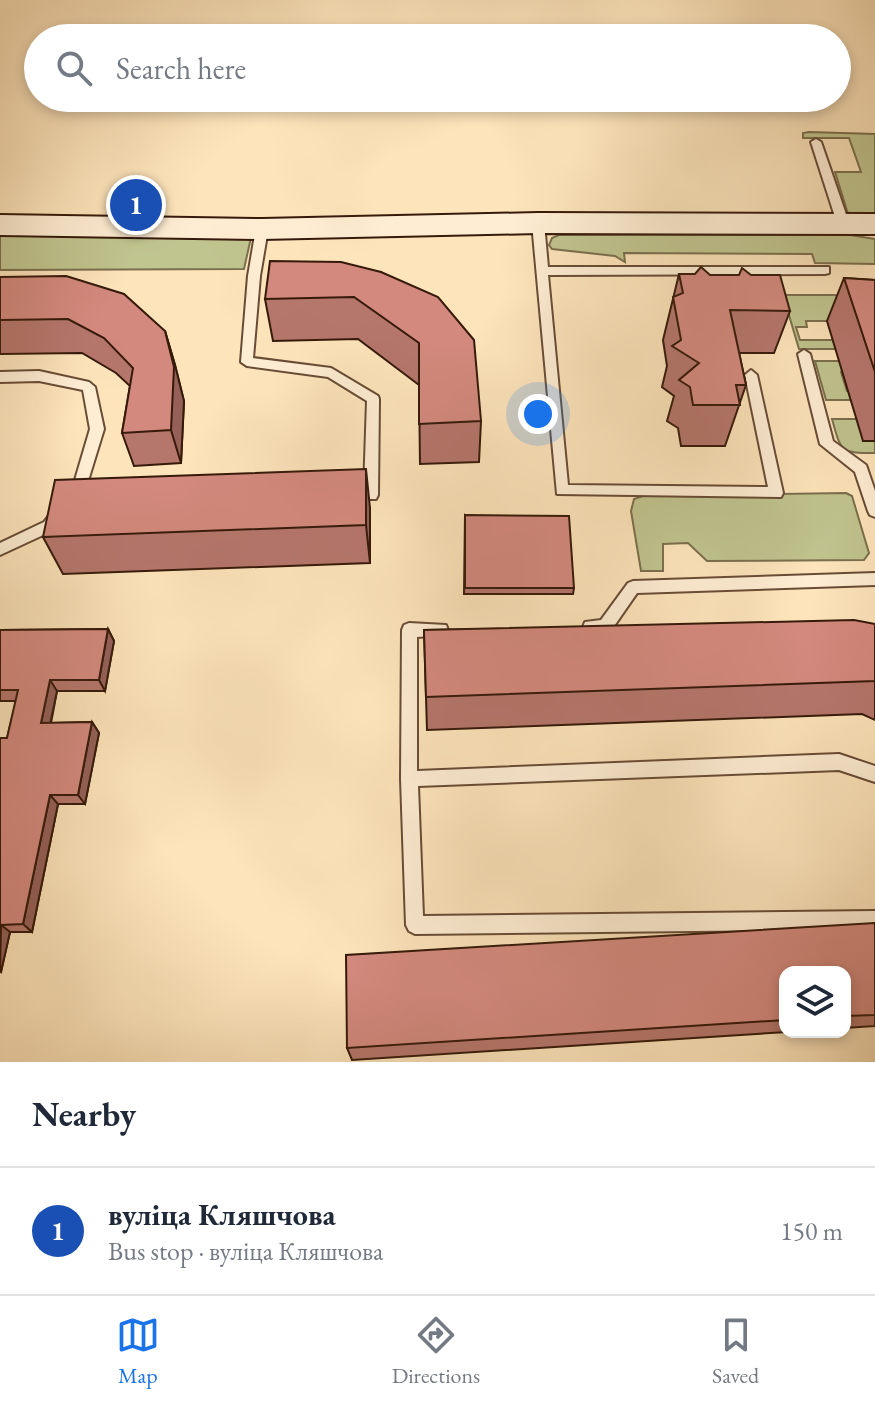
<!DOCTYPE html>
<html lang="en">
<head>
<meta charset="utf-8">
<style>
	:root { --surface:#fff; --page:#f2f2f3; --text:#1f2937; --muted:#747a83; --line:#e0e1e3; --accent:#1a73e8 }
	body { margin:0; font-family:"EB Garamond",serif; background:var(--page); color:var(--text) }
	.controls { position:absolute; right:24px; bottom:24px; display:grid; overflow:hidden; border-radius:16px; box-shadow:0 4px 12px #0003 }
	.controls button { width:72px; height:72px; display:grid; place-items:center; padding:0; border:0; border-bottom:2px solid var(--line); background:var(--surface); color:var(--text); font:40px sans-serif }
	.you { position:absolute; left:538px; top:414px; width:28px; height:28px; margin:-20px; border:6px solid #fff; border-radius:50%; background:#1a73e8; box-shadow:0 0 0 12px #1a73e833 }
	.badge { display:grid; place-items:center; width:52px; height:52px; border-radius:50%; background:var(--accent); color:#fff; font-size:26px; font-weight:700 }
	.pin { position:absolute; translate:-50% -50%; border:4px solid #fff; box-shadow:0 2px 8px #0006 }
	.list { margin:0; padding:0; list-style:none }
	h2 { display:flex; justify-content:space-between; align-items:center; height:104px; margin:0; padding:0 32px; font-size:34px }
	h2 small { font-size:26px; font-weight:400; color:var(--muted) }
	.list li { display:grid; grid-template-columns:52px 1fr auto; gap:24px; align-items:center; box-sizing:border-box; height:128px; padding:0 32px; border-top:2px solid var(--line) }
	.list b { display:block; font-size:30px; white-space:nowrap }
	.list p { margin:0; font-size:26px; white-space:nowrap; color:var(--muted) }
	.list em { font-size:26px; font-style:normal; color:var(--muted) }
	.icon { flex:none; width:44px; height:44px; fill:none; stroke:currentColor; stroke-width:2; stroke-linecap:round; stroke-linejoin:round }
	.map { position:relative; flex:none; width:875px; height:1062px; overflow:hidden }
	.search { position:absolute; background:var(--surface); box-shadow:0 4px 12px #0003; left:24px; right:24px; top:24px; height:88px; display:flex; align-items:center; gap:20px; box-sizing:border-box; padding:0 28px; border-radius:44px; color:var(--muted); font-size:30px }
	.sheet { height:232px; background:var(--surface) }
	nav { display:flex; justify-content:space-around; align-items:center; box-sizing:border-box; height:112px; border-top:2px solid var(--line); background:var(--surface); font-size:22px; color:var(--muted) }
	nav a { display:grid; justify-items:center; gap:4px }
	nav .on { color:var(--accent) }
	.map>svg:first-child { display:block }
	.green { fill:#c0c48f; stroke:#7b6f4c; stroke-width:2 }
	.lines { fill:none; stroke-linecap:round; stroke-linejoin:round }
	.lane-casing { stroke:#684c36; stroke-width:4 }
	.secondary-casing { stroke:#361a0a; stroke-width:4 }
	.lane { fill:#feedd3; fill-rule:evenodd }
	.secondary { fill:#feedd3; fill-rule:evenodd }
	.wall { fill:#b5766c; stroke:#361a0a; stroke-width:2 }
	.shaded-wall { fill:#946058; stroke:#361a0a; stroke-width:2 }
	.building { fill:#d3897e; stroke:#361a0a; stroke-width:2 }
</style>
</head>
<body>
<div class="map">
<svg width="875" height="1062" viewBox="0 0 875 1062">
	<rect width="100%" height="100%" fill="#fde4bb"/>
	<filter id="stains"><feTurbulence type="fractalNoise" baseFrequency=".0025" numOctaves="4"/><feColorMatrix values="0 0 0 0 .2 0 0 0 0 .09 0 0 0 0 .02 0 0 0 .5 -.17"/></filter>
	<radialGradient id="worn" r=".72"><stop offset=".6" stop-color="#630" stop-opacity="0"/><stop offset="1" stop-color="#630" stop-opacity=".3"/></radialGradient>
	<g class="green">
		<path d="M 809,132 L 875,134 L 875,214 L 848,214 L 835,172 L 861,172 L 849,138 L 803,138 L 803,133 Z"/>
		<path d="M 252,233 L 244,269 L 0,270 L 0,235 Z"/>
		<path d="M 559,235 L 850,235 L 875,239 L 875,264 L 815,263 L 812,254 L 624,253 L 625,262 L 615,256 L 552,249 L 549,245 L 552,238 Z"/>
		<path d="M 783,295 L 835,295 L 875,307 L 854,321 L 806,321 L 807,327 L 796,327 L 800,340 L 841,340 L 844,349 L 799,349 Z"/>
		<path d="M 815,361 L 847,361 L 841,372 L 847,391 L 857,392 L 859,400 L 826,400 Z"/>
		<path d="M 832,419 L 865,419 L 863,441 L 875,441 L 875,453 C 840,453 841,452 832,419 Z"/>
		<path d="M 846,493 L 852,496 L 869,553 L 864,560 L 707,561 L 688,543 L 663,544 L 663,571 L 641,571 L 631,511 L 634,499 L 643,496 Z"/>
	</g>
	<g class="lines">
		<g class="lane-casing">
			<g id="lane">
				<path d="M 816,139 L 821,142 L 849,223 L 847,226 L 843,227 L 837,223 L 811,142 Z"/>
				<path d="M 538,219 L 544,223 L 548,267 L 829,267 L 829,273 L 825,274 L 548,275 L 568,485 L 768,487 L 745,375 L 751,370 L 757,375 L 783,493 L 781,497 L 557,494 L 532,223 Z"/>
				<path d="M 262,225 L 268,229 L 260,276 L 253,358 L 331,368 L 378,396 L 379,399 L 378,495 L 376,499 L 348,499 L 346,495 L 348,491 L 364,490 L 367,401 L 328,377 L 247,366 L 241,362 L 248,276 L 256,229 Z"/>
				<path d="M 804,350 L 810,354 L 833,441 L 866,465 L 875,491 L 875,517 L 870,515 L 868,511 L 855,472 L 820,444 L 798,354 Z"/>
				<path d="M 39,371 L 89,382 L 95,387 L 104,429 L 88,481 L 77,499 L 67,499 L 65,495 L 75,480 L 90,429 L 83,390 L 39,381 L 0,382 L 0,372 Z"/>
				<path d="M 57,510 L 62,512 L 64,516 L 54,530 L 0,555 L 0,543 L 44,522 L 52,512 Z"/>
				<path d="M 875,573 L 875,585 L 637,593 L 610,632 L 605,634 L 585,632 L 583,627 L 585,622 L 601,620 L 628,583 L 633,581 Z"/>
				<path d="M 409,623 L 446,625 L 448,630 L 446,635 L 417,637 L 417,771 L 839,754 L 875,766 L 875,782 L 839,770 L 418,786 L 423,916 L 875,911 L 875,929 L 415,934 L 409,931 L 406,925 L 401,779 L 402,630 L 404,625 Z"/>
			</g>
		</g>
		<g class="secondary-casing">
			<path id="secondary" d="M 538,213 L 875,214 L 875,234 L 538,233 L 262,239 L 0,235 L 0,215 L 262,219 Z"/>
		</g>
		<use href="#lane" class="lane"/>
		<use href="#secondary" class="secondary"/>
	</g>
	<g class="wall">
		<path d="M 381,272 L 481,421 L 479,462 L 420,464 L 419,385 L 358,339 L 273,341 L 265,299 Z"/>
		<path d="M 679,274 L 710,275 L 790,311 L 774,353 L 739,353 L 746,385 L 725,446 L 681,446 L 678,428 L 667,421 L 674,396 L 662,387 L 667,366 L 663,340 Z"/>
		<path d="M 0,277 L 165,331 L 175,365 L 184,401 L 181,463 L 134,466 L 122,433 L 130,386 L 116,373 L 82,353 L 0,354 Z"/>
		<path d="M 844,278 L 875,280 L 875,441 L 863,441 L 827,321 Z"/>
		<path d="M 370,508 L 370,563 L 63,574 L 43,537 Z"/>
		<path d="M 465,515 L 574,588 L 573,594 L 464,594 Z"/>
		<path d="M 875,624 L 875,720 L 862,714 L 427,730 L 424,630 Z"/>
		<path d="M 108,629 L 114,641 L 105,691 L 57,691 L 51,723 L 92,722 L 99,733 L 85,804 L 58,804 L 32,932 L 10,932 L 1,972 L 0,972 L 0,738 L 7,738 L 16,701 L 0,701 L 0,630 Z"/>
		<path d="M 875,923 L 875,1026 L 845,1028 L 845,972 L 785,972 L 785,1032 L 787,1032 L 352,1060 L 347,1048 Z"/>
	</g>
	<g class="shaded-wall">
		<path d="M 165,331 L 175,365 L 184,401 L 181,463 L 171,430 Z"/>
		<path d="M 366,469 L 370,508 L 370,563 L 366,525 Z"/>
		<path d="M 108,629 L 114,641 L 105,691 L 99,680 Z"/>
		<path d="M 50,680 L 57,691 L 48,734 L 41,723 Z"/>
		<path d="M 92,722 L 99,733 L 85,804 L 78,795 Z"/>
		<path d="M 50,795 L 58,804 L 32,932 L 23,924 Z"/>
		<path d="M 1,925 L 10,932 L 1,972 L 0,971 Z"/>
	</g>
	<g class="building">
		<path d="M 270,261 L 341,262 L 381,272 L 438,297 L 474,340 L 481,421 L 419,424 L 419,343 L 354,297 L 265,299 Z"/>
		<path d="M 701,267 L 710,275 L 739,275 L 742,268 L 751,275 L 780,275 L 790,311 L 730,310 L 746,385 L 736,385 L 740,405 L 693,405 L 690,387 L 679,380 L 699,363 L 672,346 L 681,340 L 673,297 L 683,293 L 679,274 L 695,274 Z"/>
		<path d="M 66,276 L 124,294 L 165,331 L 174,367 L 171,430 L 122,433 L 133,368 L 104,338 L 68,319 L 0,320 L 0,277 Z"/>
		<path d="M 844,278 L 875,280 L 875,372 Z"/>
		<path d="M 366,469 L 366,525 L 43,537 L 55,480 Z"/>
		<path d="M 465,515 L 569,516 L 574,588 L 465,588 Z"/>
		<path d="M 854,620 L 875,624 L 875,681 L 426,697 L 424,630 Z"/>
		<path d="M 108,629 L 99,680 L 50,680 L 41,723 L 92,722 L 78,795 L 50,795 L 23,924 L 1,925 L 0,928 L 0,738 L 7,738 L 18,690 L 0,690 L 0,630 Z"/>
		<path d="M 875,923 L 875,1015 L 845,1016 L 845,972 L 785,972 L 785,1020 L 347,1048 L 346,955 Z"/>
	</g>
	<rect width="100%" height="100%" filter="url(#stains)"/>
	<rect width="100%" height="100%" fill="url(#worn)"/>
</svg>
<div class="controls">
<button><svg class="icon" aria-label="layers" viewBox="0 0 24 24"><path d="M12 4l9 5-9 5-9-5zM3 14l9 5 9-5"/></svg></button>
</div>
<div class="you"></div>
<div class="pin badge" style="left:136px;top:205px;background:#1a4fb4">1</div>
<div class="search"><svg class="icon" aria-label="search" viewBox="0 0 24 24"><circle cx="10" cy="10" r="6"/><path d="M15 15l6 6"/></svg>Search here</div>
</div>
<section class="sheet">
<h2>Nearby<small></small></h2>
<ul class="list">
<li><span class="badge" style="background:#1a4fb4">1</span><div><b>вуліца Кляшчова</b><p>Bus stop · вуліца Кляшчова</p></div><em>150 m</em></li>
</ul>
</section>
<nav>
<a class="on"><svg class="icon" aria-label="map" viewBox="0 0 24 24"><path d="M3 6l6-2 6 2 6-2v14l-6 2-6-2-6 2zM9 4v14M15 6v14"/></svg>Map</a>
<a><svg class="icon" aria-label="directions" viewBox="0 0 24 24"><path d="M12 3l9 9-9 9-9-9zM9 14v-3h6M13 9l2 2-2 2"/></svg>Directions</a>
<a><svg class="icon" aria-label="saved" viewBox="0 0 24 24"><path d="M7 4h10v16l-5-4-5 4z"/></svg>Saved</a>
</nav>
</body>
</html>
